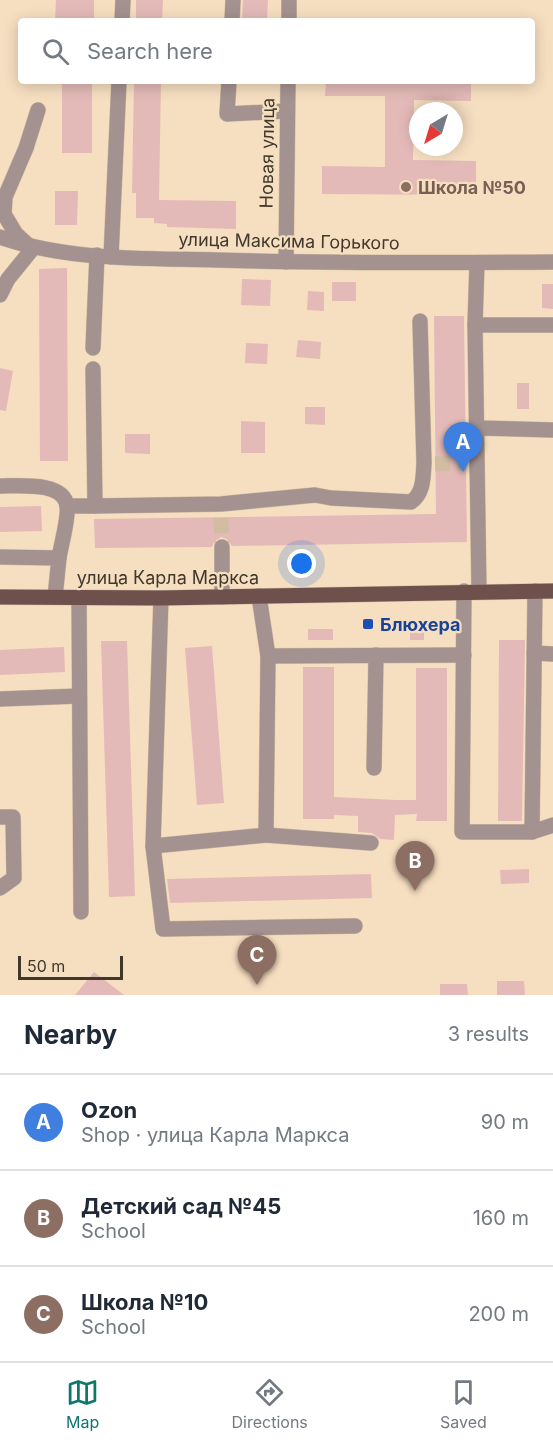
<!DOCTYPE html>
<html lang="en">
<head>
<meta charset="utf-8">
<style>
	:root { --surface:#fff; --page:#f2f2f3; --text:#1f2937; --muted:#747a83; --line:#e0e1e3; --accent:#0f766e }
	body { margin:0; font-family:Inter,sans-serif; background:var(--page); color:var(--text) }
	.compass { position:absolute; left:409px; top:102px; width:54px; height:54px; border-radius:50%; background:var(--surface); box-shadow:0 3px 15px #0003; rotate:218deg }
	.scale { position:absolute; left:18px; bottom:15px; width:105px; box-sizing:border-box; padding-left:6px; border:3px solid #41382c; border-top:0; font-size:16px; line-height:21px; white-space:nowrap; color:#41382c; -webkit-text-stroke:4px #f6dec0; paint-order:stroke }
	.you { position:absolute; left:302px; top:564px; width:21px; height:21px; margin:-15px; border:4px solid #fff; border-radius:50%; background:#1a73e8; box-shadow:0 0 0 9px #1a73e833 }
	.badge { display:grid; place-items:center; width:39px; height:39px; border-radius:50%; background:var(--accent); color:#fff; font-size:20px; font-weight:700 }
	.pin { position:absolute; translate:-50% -50px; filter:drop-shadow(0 2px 3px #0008) }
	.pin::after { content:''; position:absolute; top:32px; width:21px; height:18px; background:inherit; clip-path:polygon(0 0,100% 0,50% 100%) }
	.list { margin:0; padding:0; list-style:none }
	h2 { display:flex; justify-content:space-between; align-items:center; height:78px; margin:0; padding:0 24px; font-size:26px }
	h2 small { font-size:20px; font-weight:400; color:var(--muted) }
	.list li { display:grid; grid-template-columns:39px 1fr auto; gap:18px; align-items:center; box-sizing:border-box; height:96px; padding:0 24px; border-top:2px solid var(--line) }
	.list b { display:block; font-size:22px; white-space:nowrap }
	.list p { margin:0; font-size:20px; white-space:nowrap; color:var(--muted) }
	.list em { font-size:20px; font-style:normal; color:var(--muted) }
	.icon { flex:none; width:33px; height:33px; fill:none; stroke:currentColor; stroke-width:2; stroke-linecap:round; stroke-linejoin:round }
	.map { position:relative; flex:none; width:553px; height:995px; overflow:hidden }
	.search { position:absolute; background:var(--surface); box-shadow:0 3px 15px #0003; left:18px; right:18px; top:18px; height:66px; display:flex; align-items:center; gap:15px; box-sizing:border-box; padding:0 21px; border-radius:6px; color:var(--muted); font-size:22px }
	.sheet { height:366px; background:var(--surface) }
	nav { display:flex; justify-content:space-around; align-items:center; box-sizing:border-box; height:84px; border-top:2px solid var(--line); background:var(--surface); font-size:16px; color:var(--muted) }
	nav a { display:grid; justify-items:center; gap:3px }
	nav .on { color:var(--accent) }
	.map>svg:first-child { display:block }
	.building { fill:#e3bab7 }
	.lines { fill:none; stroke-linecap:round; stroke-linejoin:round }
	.minor-tunnel { stroke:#d2bda2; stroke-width:15; stroke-dasharray:15 8; stroke-linecap:butt }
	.minor-casing { stroke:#d2bda2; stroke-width:16 }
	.major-casing { stroke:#d2bda2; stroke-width:16 }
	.minor { stroke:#a49290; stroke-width:15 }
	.major { stroke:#6e514c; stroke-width:15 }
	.education-dot { fill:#8d6e63; stroke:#f6dec0; stroke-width:2 }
	.transit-dot { fill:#1a4fb4; stroke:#f6dec0; stroke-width:2 }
	.labels { text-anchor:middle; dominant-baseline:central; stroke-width:4.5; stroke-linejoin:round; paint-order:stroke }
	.street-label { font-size:18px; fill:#41382c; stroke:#f6dec0 }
	.education-label { font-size:18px; font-weight:bold; fill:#785e54; stroke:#f6dec0; text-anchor:start }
	.transit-label { font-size:18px; font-weight:bold; fill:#164399; stroke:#f6dec0; text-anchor:start }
</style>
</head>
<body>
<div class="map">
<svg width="553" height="995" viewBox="0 0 553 995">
	<rect width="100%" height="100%" fill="#f6dec0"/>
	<g class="building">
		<path d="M 56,0 L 94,0 L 94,21 L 55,21 Z"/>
		<path d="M 136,0 L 163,0 L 162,21 L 136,21 Z"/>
		<path d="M 243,0 L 268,0 L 267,21 L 242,21 Z"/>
		<rect x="62" y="81" width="30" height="72"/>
		<path d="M 134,81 L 161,81 L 159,200 L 236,201 L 236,229 L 167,227 L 167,224 L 154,223 L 154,218 L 136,218 L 136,193 L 132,193 Z"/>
		<path d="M 326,81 L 471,81 L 471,101 L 414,100 L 413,160 L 476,161 L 476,195 L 322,194 L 322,166 L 385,167 L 385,96 L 325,96 Z"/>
		<path d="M 55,191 L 78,191 L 77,225 L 55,225 Z"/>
		<path d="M 67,268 L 68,461 L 40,461 L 39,269 Z"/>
		<path d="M 242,279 L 271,280 L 270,306 L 241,305 Z"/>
		<rect x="332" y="282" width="24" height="19"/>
		<path d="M 542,284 L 553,284 L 553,309 L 542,308 Z"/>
		<path d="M 308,291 L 324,292 L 324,311 L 307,310 Z"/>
		<path d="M 434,316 L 464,316 L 467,542 L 232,546 L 227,539 L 221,537 L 214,542 L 212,547 L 95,548 L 94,519 L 436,514 Z"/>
		<path d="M 298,340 L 321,342 L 320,359 L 296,357 Z"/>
		<path d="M 246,343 L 268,344 L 267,364 L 245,363 Z"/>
		<path d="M 0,368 L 13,371 L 6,411 L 0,410 Z"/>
		<rect x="517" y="383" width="12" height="26"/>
		<path d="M 305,407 L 325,407 L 325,425 L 305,424 Z"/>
		<path d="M 241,421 L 265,422 L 265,453 L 241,453 Z"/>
		<path d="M 125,434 L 150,434 L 150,454 L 125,453 Z"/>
		<path d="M 41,506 L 42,531 L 0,532 L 0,507 Z"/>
		<rect x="308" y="629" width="25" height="11"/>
		<rect x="410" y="629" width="14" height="11"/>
		<path d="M 499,640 L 525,640 L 522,821 L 498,821 Z"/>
		<path d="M 101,641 L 127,641 L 135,896 L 109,897 Z"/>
		<path d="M 212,646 L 224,803 L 197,805 L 185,648 Z"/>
		<path d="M 64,647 L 65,672 L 0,675 L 0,650 Z"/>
		<path d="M 303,667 L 334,667 L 334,797 L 396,800 L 416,800 L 416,668 L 447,668 L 447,821 L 416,821 L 417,814 L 395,815 L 394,840 L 380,839 L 372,833 L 358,832 L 358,816 L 334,815 L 334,819 L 303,819 Z"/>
		<path d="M 529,869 L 529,883 L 501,884 L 500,870 Z"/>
		<path d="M 371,874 L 372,898 L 170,903 L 167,879 Z"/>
		<path d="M 94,972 L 124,995 L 75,995 Z"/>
		<path d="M 497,981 L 524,981 L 525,995 L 497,995 Z"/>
		<path d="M 440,984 L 467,984 L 468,995 L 440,995 Z"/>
	</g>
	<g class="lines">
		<g class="minor-tunnel">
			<path d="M 435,464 L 466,463"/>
			<path d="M 221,518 L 222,547"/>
		</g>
		<g class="minor-casing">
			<g id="minor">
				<path d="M 122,21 L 123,0"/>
				<path d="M 232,21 L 233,0"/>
				<path d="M 289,21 L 289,0"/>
				<path d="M 229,81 L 227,114 L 287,111"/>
				<path d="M 0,237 C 69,261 144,258 216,260 C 328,263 441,263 553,262"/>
				<path d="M 27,244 L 16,234 L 4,214 L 5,197 L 26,148 L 38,110"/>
				<path d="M 111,257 L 119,81"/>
				<path d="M 286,262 L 288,81"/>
				<path d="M 477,263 L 475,325 L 479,591"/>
				<path d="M 0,295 L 8,279 L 34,247"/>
				<path d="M 475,325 L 553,325"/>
				<path d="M 93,348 L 97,255"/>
				<path d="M 477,428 L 553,430"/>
				<path d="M 0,486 C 18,486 64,481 67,506 C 69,517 61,545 59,558"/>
				<path d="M 67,506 L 95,506 L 93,369"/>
				<path d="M 95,506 L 221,504 L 315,495 L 331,498 L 411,502 C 424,493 423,477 424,463 L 420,321"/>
				<path d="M 222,547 L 222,597"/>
				<path d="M 0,557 L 59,558 L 55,597"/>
				<path d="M 464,591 L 462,832 L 532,832"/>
				<path d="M 535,591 L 532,832 L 553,825"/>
				<path d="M 79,597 L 81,912"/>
				<path d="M 161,598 L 153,846 L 163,929 L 355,926"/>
				<path d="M 534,653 L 553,654"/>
				<path d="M 268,656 L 464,655"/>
				<path d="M 0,699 L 79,696"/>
				<path d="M 374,768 L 376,655"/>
				<path d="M 0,817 L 13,817 L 14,878 L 0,888"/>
				<path d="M 266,835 L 371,843"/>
				<path d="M 153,846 L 266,835 L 268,656 L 259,596"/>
			</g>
		</g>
		<g class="major-casing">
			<path id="major" d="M 0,597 L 161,598 L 553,591"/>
		</g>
		<use href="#minor" class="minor"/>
		<use href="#major" class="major"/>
	</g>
	<circle class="education-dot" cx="406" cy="187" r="6"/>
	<rect class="transit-dot" x="362" y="618" width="12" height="12" rx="3"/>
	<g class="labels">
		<g class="street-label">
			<text transform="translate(267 153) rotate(-89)">Новая улица</text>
			<text transform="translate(289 241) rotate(1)">улица Максима Горького</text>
			<text x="168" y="577">улица Карла Маркса</text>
		</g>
		<g class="education-label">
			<text x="418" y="187">Школа №50</text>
		</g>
		<g class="transit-label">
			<text x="380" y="624">Блюхера</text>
		</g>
	</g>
</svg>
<svg class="compass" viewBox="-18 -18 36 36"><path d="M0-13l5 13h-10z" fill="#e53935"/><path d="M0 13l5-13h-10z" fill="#747a83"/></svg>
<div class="scale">50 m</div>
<div class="you"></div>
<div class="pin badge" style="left:463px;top:472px;background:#3f7fe0">A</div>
<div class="pin badge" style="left:415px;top:891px;background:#8d6e63">B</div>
<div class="pin badge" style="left:257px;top:985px;background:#8d6e63">C</div>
<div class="search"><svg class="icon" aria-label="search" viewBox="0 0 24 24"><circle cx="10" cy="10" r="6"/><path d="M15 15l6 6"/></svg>Search here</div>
</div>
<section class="sheet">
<h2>Nearby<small>3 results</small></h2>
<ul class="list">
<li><span class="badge" style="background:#3f7fe0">A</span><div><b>Ozon</b><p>Shop · улица Карла Маркса</p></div><em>90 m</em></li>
<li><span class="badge" style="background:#8d6e63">B</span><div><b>Детский сад №45</b><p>School</p></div><em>160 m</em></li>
<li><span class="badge" style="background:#8d6e63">C</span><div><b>Школа №10</b><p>School</p></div><em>200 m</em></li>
</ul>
</section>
<nav>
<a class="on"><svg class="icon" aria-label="map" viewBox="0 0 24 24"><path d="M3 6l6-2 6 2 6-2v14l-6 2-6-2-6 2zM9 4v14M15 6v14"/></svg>Map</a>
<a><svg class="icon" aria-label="directions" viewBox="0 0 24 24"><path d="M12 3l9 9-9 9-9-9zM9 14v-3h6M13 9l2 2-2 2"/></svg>Directions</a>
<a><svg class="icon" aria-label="saved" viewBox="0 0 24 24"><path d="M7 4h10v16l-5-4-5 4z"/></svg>Saved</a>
</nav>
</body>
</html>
